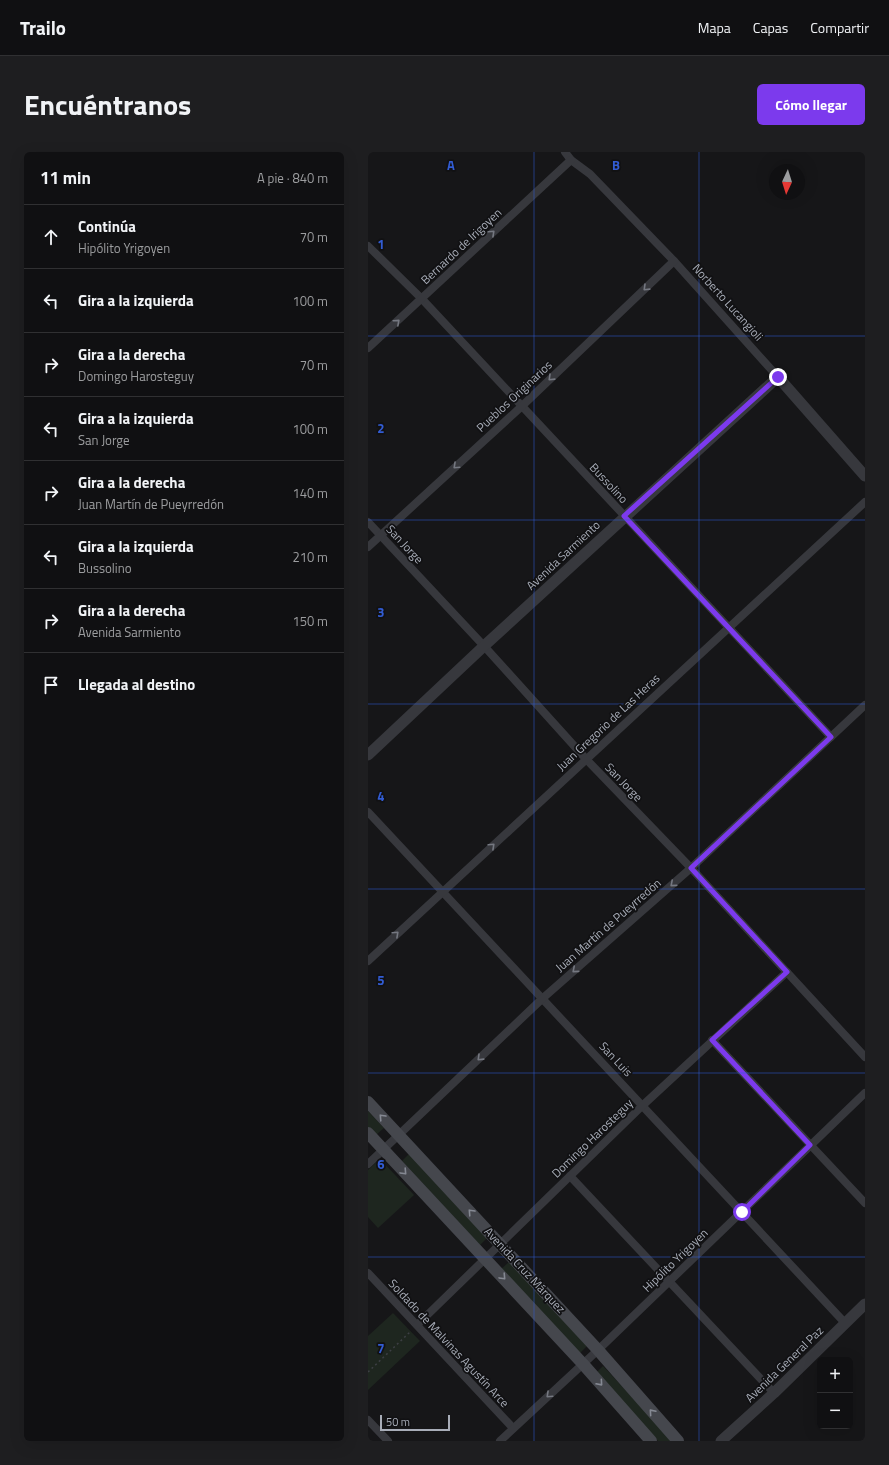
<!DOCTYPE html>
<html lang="es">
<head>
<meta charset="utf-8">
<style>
	:root { --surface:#101012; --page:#1e1e20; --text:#f1f3f6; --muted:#9c9d9f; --line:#303032; --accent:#7c3aed }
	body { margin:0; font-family:"Titillium Web",sans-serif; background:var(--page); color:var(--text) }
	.controls { position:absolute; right:12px; bottom:12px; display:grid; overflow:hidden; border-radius:6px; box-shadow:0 4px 16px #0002 }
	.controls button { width:36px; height:36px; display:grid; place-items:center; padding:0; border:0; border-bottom:1px solid var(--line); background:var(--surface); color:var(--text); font:20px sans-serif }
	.compass { position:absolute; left:401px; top:12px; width:36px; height:36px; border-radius:50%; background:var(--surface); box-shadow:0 4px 16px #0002; rotate:184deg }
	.scale { position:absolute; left:12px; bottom:10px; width:70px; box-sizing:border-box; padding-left:4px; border:2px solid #a8adb8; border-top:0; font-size:11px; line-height:14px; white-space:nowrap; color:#a8adb8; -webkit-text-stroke:3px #111113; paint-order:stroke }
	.stop { position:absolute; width:12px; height:12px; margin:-9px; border:3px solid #7c3aed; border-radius:50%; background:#fff }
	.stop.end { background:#7c3aed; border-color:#fff; box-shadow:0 1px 4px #0008 }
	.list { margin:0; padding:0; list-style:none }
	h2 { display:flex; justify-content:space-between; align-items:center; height:52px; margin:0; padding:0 16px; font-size:17px }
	h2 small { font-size:13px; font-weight:400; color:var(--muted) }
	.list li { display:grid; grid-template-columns:26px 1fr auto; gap:12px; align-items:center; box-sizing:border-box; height:64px; padding:0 16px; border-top:1px solid var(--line) }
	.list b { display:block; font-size:15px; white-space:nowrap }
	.list p { margin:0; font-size:13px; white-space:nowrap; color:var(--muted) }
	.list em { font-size:13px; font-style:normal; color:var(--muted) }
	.icon { flex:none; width:22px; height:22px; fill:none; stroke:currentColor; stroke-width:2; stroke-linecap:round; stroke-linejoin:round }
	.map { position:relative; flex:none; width:497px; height:1289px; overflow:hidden; border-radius:6px }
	header { display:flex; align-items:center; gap:24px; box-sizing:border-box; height:56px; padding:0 20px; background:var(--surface); border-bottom:1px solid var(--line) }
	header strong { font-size:19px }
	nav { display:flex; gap:22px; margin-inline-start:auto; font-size:14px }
	.intro { display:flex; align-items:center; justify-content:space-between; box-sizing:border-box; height:96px; padding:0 24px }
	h1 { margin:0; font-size:28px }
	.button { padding:10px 18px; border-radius:6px; background:var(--accent); color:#fff; font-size:14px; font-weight:700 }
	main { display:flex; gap:24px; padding:0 24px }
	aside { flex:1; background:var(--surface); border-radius:6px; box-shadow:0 4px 16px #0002 }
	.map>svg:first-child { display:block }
	.green { fill:#1e261f }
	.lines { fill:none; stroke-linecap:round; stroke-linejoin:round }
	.path { stroke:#3d3f44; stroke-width:1.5; stroke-dasharray:2 3; stroke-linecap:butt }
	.minor { stroke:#37383d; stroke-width:8 }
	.tertiary { stroke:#37383d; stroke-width:11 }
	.secondary { stroke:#45474d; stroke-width:12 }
	.oneway { stroke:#757881 }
	.oneway2 { stroke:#858993 }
	.route { stroke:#7c3aed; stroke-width:5 }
	.grid { fill:none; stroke:#325cd3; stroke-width:1; stroke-opacity:0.55 }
	.labels { text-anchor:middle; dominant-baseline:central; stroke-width:3.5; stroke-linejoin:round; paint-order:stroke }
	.street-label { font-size:12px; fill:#a8adb8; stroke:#111113 }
	.grid-label { font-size:13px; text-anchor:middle; font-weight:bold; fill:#325cd3; stroke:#111113; stroke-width:3.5; stroke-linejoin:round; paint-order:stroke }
</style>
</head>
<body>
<header>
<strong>Trailo</strong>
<nav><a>Mapa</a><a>Capas</a><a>Compartir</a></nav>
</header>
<div class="intro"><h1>Encuéntranos</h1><a class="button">Cómo llegar</a></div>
<main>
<aside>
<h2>11 min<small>A pie · 840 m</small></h2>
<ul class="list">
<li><svg class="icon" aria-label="ahead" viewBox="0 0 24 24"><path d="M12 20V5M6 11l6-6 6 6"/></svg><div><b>Continúa</b><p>Hipólito Yrigoyen</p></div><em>70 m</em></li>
<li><svg class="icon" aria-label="left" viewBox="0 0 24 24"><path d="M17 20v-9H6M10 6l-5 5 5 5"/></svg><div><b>Gira a la izquierda</b></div><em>100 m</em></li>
<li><svg class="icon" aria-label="right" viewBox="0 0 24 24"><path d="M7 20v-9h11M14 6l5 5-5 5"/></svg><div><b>Gira a la derecha</b><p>Domingo Harosteguy</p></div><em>70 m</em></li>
<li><svg class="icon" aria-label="left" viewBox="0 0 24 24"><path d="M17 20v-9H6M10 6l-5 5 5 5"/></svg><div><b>Gira a la izquierda</b><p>San Jorge</p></div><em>100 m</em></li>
<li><svg class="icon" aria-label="right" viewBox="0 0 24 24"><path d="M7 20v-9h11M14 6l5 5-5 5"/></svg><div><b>Gira a la derecha</b><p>Juan Martín de Pueyrredón</p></div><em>140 m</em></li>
<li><svg class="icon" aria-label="left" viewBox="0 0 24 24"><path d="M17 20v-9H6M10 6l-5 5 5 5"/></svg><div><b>Gira a la izquierda</b><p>Bussolino</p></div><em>210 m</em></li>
<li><svg class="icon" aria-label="right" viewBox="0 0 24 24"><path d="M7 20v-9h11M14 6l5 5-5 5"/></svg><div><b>Gira a la derecha</b><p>Avenida Sarmiento</p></div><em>150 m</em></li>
<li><svg class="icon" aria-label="arrive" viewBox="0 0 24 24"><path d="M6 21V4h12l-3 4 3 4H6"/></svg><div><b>Llegada al destino</b></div></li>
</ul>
</aside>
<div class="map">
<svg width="497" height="1289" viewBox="0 0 497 1289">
	<rect width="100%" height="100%" fill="#161618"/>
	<g class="green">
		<path d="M 0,959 L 16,976 L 8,983 L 0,975 Z"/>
		<path d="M 41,1002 L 119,1086 L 112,1093 L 34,1009 Z"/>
		<path d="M 12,1007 L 46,1043 L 10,1076 L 0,1065 L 0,1018 Z"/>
		<path d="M 141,1110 L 219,1194 L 211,1202 L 133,1117 Z"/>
		<path d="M 25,1161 L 52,1189 L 0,1238 L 0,1184 Z"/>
		<path d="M 235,1214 L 305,1289 L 290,1289 L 228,1221 Z"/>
	</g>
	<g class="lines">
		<path class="path" d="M 0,1220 L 42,1180"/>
		<g class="minor">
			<path d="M 197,0 L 203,8 L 222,22 L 306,109 L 410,225"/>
			<path d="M 0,94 L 54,147 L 463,585"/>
			<path d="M 0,196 L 203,8"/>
			<path d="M 0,370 L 116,494 L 218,607 L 323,716 L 497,905"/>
			<path d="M 0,395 L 154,254 L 306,109"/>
			<path d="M 0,660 L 477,1171"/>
			<path d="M 0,809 L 497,350"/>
			<path d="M 344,888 L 497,1051"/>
			<path d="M 0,1012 L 175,846 L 323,716 L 497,553"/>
			<path d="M 202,1024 L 406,1241"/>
			<path d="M 0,1121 L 145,1276"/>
			<path d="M 49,1173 L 274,954 L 419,820"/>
			<path d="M 0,1268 L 20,1289"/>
			<path d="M 132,1289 L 230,1198 L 497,941"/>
		</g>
		<g class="tertiary">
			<path d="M 0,603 L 116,494 L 410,225 L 497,324"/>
			<path d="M 353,1289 L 406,1241 L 497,1152"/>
		</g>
		<g class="secondary">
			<path d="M 0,950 L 230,1198 L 310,1289"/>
			<path d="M 0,981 L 215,1212 L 283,1289"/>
		</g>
	</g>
	<defs><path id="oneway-chevron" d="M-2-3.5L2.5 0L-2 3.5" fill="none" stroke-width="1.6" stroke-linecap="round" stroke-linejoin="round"/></defs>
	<g class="oneway">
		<use href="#oneway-chevron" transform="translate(124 81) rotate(-43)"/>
		<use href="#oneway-chevron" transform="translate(278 136) rotate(136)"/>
		<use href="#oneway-chevron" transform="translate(29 170) rotate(-42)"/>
		<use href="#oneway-chevron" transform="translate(183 226) rotate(136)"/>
		<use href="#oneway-chevron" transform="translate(88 314) rotate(137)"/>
		<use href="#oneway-chevron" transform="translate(124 694) rotate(-43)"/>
		<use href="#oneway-chevron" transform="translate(305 732) rotate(139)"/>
		<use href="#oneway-chevron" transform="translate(28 782) rotate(-43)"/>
		<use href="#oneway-chevron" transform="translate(207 818) rotate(139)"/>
		<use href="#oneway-chevron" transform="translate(112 906) rotate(136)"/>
		<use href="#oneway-chevron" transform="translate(181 1243) rotate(137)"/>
	</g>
	<g class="oneway2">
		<use href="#oneway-chevron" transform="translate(14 965) rotate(-133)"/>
		<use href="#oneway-chevron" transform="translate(36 1020) rotate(47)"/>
		<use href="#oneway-chevron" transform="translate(103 1060) rotate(-133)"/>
		<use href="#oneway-chevron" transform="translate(135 1125) rotate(47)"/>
		<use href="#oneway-chevron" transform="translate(232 1231) rotate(49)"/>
		<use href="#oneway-chevron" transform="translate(284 1260) rotate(-131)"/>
	</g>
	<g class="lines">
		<path class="route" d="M 374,1060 L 442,993 L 344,888 L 419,820 L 323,716 L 463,585 L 256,364 L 410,225"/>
	</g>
	<path class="grid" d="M 166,0 L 166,1289M 331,0 L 331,1289M 0,184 L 497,184M 0,368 L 497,368M 0,552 L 497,552M 0,737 L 497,737M 0,921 L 497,921M 0,1105 L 497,1105"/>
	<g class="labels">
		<g class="street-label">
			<text transform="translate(93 94) rotate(-43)">Bernardo de Irigoyen</text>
			<text transform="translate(360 150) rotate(48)">Norberto Lucangioli</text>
			<text transform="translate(146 244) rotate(-43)">Pueblos Originarios</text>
			<text transform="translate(241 331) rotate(47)">Bussolino</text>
			<text transform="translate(37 392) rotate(47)">San Jorge</text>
			<text transform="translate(195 403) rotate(-43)">Avenida Sarmiento</text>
			<text transform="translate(240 570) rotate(-43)">Juan Gregorio de Las Heras</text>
			<text transform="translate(256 630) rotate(46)">San Jorge</text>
			<text transform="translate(240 773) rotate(-41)">Juan Martín de Pueyrredón</text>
			<text transform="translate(248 907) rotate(47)">San Luis</text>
			<text transform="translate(224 986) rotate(-44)">Domingo Harosteguy</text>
			<text transform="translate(307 1108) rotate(-44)">Hipólito Yrigoyen</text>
			<text transform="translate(157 1118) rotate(47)">Avenida Cruz Márquez</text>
			<text transform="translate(81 1191) rotate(47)">Soldado de Malvinas Agustín Arce</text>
			<text transform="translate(416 1212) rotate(-44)">Avenida General Paz</text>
		</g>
	</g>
	<g class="grid-label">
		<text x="83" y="18">A</text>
		<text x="248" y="18">B</text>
		<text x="13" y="97">1</text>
		<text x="13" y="281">2</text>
		<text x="13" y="465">3</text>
		<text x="13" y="649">4</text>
		<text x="13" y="833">5</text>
		<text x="13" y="1017">6</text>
		<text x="13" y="1201">7</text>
	</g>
</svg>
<div class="controls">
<button>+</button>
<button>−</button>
</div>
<svg class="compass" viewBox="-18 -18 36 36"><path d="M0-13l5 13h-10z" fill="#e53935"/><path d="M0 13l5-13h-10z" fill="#9c9d9f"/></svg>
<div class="scale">50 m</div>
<div class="stop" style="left:374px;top:1060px"></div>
<div class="stop end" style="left:410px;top:225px"></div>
</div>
</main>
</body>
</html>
